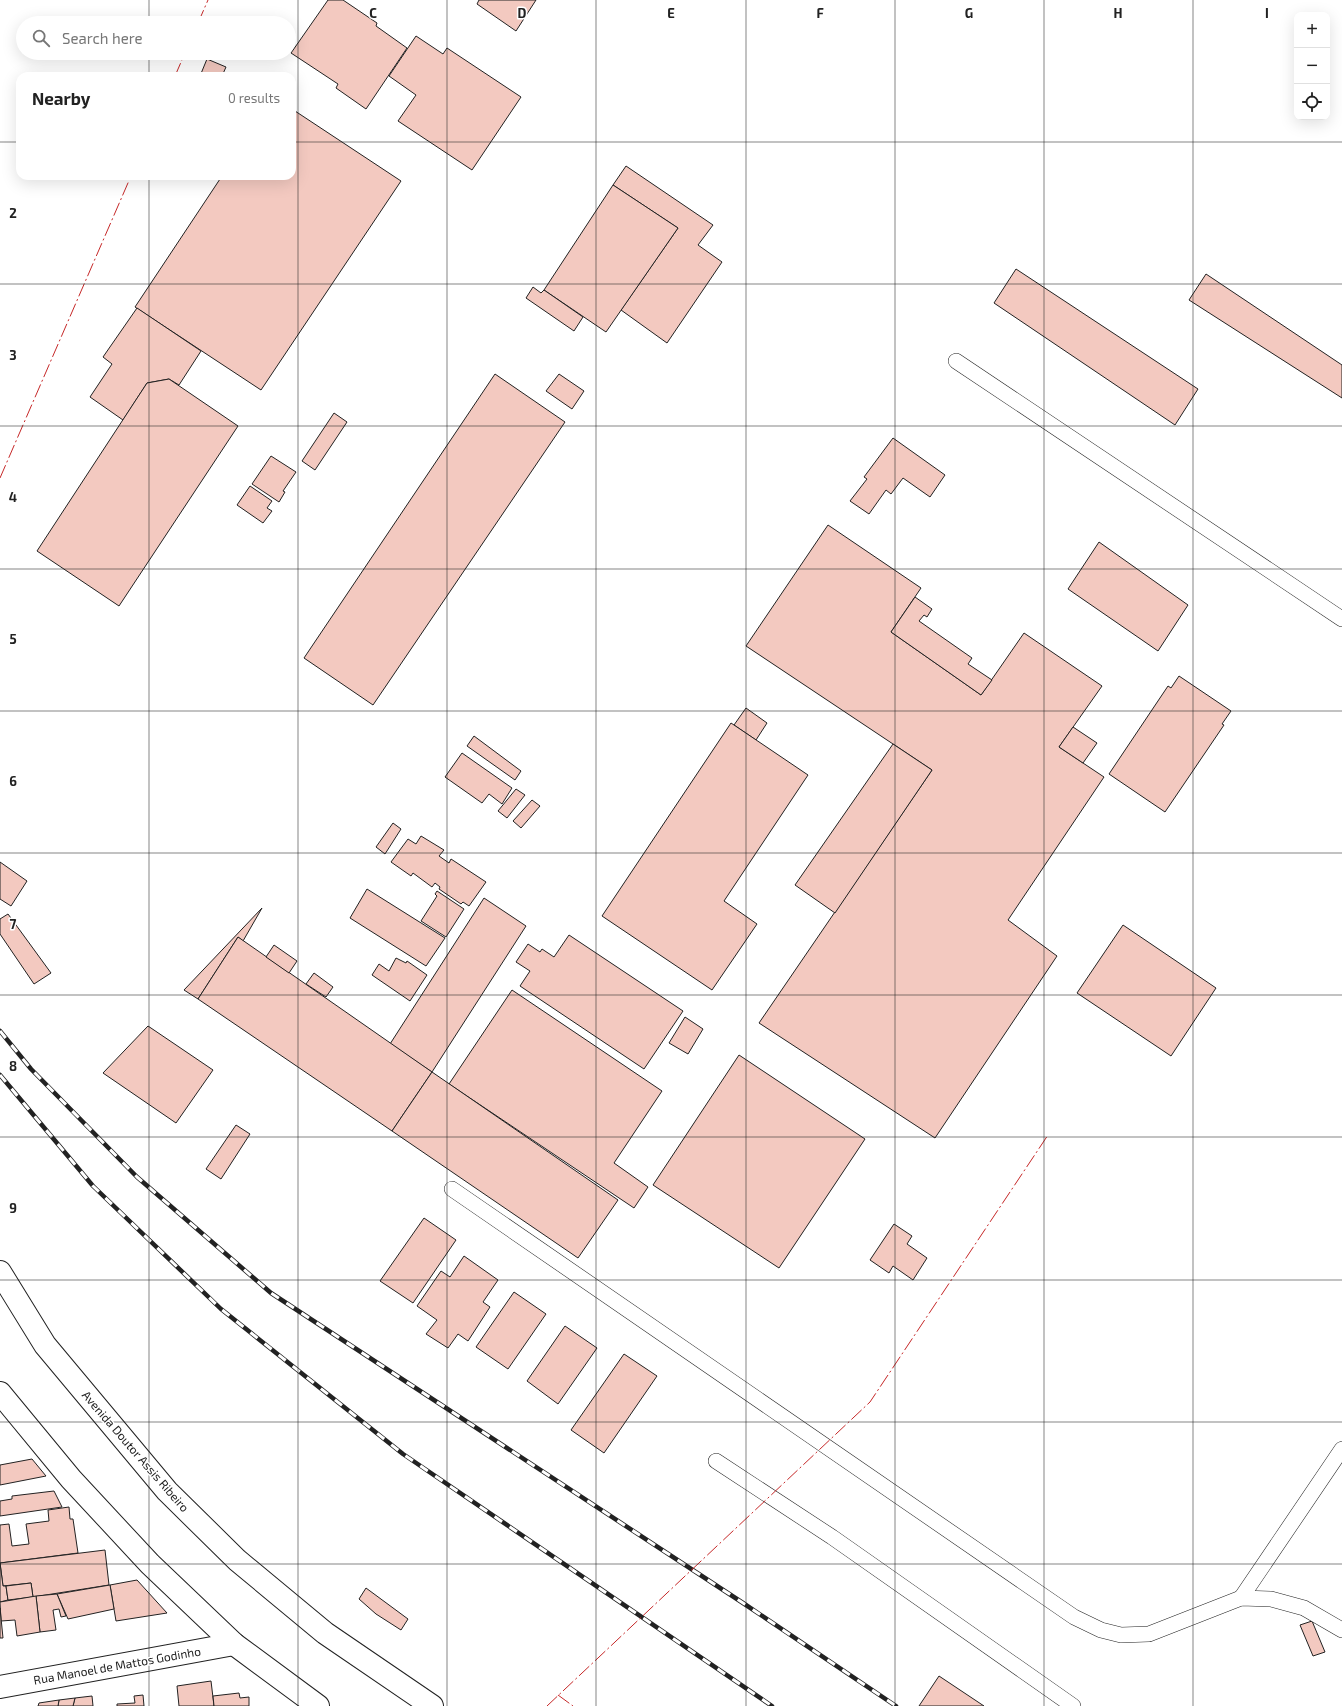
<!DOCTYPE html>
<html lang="en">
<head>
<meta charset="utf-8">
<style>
	:root { --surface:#fff; --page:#f2f2f2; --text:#222; --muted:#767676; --line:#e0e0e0 }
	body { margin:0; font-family:"Exo 2",sans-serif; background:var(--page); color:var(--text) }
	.controls { position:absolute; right:12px; top:12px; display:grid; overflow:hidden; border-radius:8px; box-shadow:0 4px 16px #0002 }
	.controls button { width:36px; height:36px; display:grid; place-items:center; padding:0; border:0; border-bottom:1px solid var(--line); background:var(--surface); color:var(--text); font:20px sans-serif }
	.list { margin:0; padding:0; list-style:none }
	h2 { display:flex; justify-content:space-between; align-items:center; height:52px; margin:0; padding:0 16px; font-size:17px }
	h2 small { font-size:13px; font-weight:400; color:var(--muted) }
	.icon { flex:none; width:22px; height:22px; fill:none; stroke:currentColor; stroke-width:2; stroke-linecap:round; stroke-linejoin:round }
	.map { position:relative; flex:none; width:1342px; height:1706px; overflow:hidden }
	.search { position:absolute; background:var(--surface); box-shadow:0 4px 16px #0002; left:16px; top:16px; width:280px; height:44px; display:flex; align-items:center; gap:10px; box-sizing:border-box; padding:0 14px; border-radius:22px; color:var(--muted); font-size:15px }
	.panel { position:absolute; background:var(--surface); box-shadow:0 4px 16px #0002; left:16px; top:72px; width:280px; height:108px; border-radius:12px }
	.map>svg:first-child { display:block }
	.building { fill:#f3c9c0; stroke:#222 }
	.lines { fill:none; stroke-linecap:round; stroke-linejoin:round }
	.lane-casing { stroke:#222; stroke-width:16 }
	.street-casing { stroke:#222; stroke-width:24 }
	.primary-casing { stroke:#222; stroke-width:24 }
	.lane { stroke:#fff; stroke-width:15 }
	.street { stroke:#fff; stroke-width:22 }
	.primary { stroke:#fff; stroke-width:22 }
	.rail-casing { stroke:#222; stroke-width:4.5 }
	.rail { stroke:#fff; stroke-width:3; stroke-dasharray:9; stroke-linecap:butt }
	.power { stroke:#c62828; stroke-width:1; stroke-dasharray:14 3 2 3; stroke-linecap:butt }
	.grid { fill:none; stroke:#222; stroke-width:1; stroke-opacity:0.55 }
	.labels { text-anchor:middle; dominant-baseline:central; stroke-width:3; stroke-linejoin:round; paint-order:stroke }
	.street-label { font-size:12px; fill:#222; stroke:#fff }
	.grid-label { font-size:13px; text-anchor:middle; font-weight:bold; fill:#222; stroke:#fff; stroke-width:3; stroke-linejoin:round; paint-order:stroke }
</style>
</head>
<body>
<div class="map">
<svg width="1342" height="1706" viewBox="0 0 1342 1706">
	<rect width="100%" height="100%" fill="#fff"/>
	<g class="building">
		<path d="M 328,0 L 343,0 L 377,23 L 376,26 L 407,48 L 366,109 L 336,88 L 338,84 L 291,53 Z"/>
		<path d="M 479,0 L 536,0 L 516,31 L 477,4 Z"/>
		<path d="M 416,36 L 443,54 L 447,48 L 521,97 L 472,170 L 398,121 L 416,95 L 389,76 Z"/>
		<path d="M 207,59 L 226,67 L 222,76 L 200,76 Z"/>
		<path d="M 292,109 L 401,181 L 261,390 L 135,307 L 222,176 L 292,176 Z"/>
		<path d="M 626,166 L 713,225 L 698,245 L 722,262 L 667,343 L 621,310 L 678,228 L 613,185 Z"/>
		<path d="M 613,185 L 678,228 L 606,332 L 544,290 Z"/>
		<path d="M 1016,269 L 1198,389 L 1175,425 L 994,303 Z"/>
		<path d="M 1206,274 L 1342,365 L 1342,398 L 1189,300 Z"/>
		<path d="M 533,287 L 541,293 L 544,290 L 583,317 L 574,331 L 526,298 Z"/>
		<path d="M 137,308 L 201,351 L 179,385 L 169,379 L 147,383 L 123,420 L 90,397 L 112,364 L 103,357 Z"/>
		<path d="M 495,374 L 565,422 L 373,705 L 304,658 Z"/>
		<path d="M 559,374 L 584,391 L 572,409 L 546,391 Z"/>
		<path d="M 169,379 L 238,426 L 119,606 L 37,551 L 147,383 Z"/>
		<path d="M 334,413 L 347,422 L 315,470 L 302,461 Z"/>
		<path d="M 893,438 L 945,475 L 930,497 L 903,478 L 891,494 L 886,490 L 869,514 L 850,501 L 867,479 L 864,477 Z"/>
		<path d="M 271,456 L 296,472 L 283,491 L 285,492 L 279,502 L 252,484 Z"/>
		<path d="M 250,486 L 272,501 L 267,508 L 272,511 L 263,523 L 237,505 Z"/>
		<path d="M 828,525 L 921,588 L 891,632 L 981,695 L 1024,633 L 1102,686 L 1059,747 L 1104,777 L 1008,920 L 1057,956 L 935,1138 L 759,1023 L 932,770 L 746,646 Z"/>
		<path d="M 1099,542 L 1188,605 L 1158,651 L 1068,589 Z"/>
		<path d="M 915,597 L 932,609 L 927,617 L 924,615 L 919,621 L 972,658 L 968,664 L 992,680 L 981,695 L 891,632 Z"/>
		<path d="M 1179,676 L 1231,711 L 1222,724 L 1224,725 L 1165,812 L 1109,774 L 1168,686 L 1171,688 Z"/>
		<path d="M 746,708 L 767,723 L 756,740 L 734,725 Z"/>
		<path d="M 731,723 L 808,775 L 724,901 L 757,924 L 712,990 L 602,916 Z"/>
		<path d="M 1073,727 L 1097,743 L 1083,763 L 1059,747 Z"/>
		<path d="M 474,736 L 521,771 L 515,780 L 467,746 Z"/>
		<path d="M 893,744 L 932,770 L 835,913 L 795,885 Z"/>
		<path d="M 462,753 L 512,788 L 502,804 L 489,794 L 482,803 L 445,777 Z"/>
		<path d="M 516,789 L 525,795 L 507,818 L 498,811 Z"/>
		<path d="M 532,800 L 540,806 L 521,828 L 513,821 Z"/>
		<path d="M 393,823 L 401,829 L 385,854 L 376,847 Z"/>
		<path d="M 421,836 L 444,850 L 439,856 L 449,863 L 451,859 L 486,882 L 469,906 L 463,902 L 461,904 L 439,889 L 440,887 L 435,883 L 432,887 L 413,873 L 411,876 L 391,862 L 408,839 L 416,844 Z"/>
		<path d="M 0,862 L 27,881 L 11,906 L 0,899 Z"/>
		<path d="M 367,889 L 445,938 L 426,966 L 350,918 Z"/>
		<path d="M 437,891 L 464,909 L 446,937 L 421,921 L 437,896 L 435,894 Z"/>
		<path d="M 484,898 L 526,926 L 432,1072 L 390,1044 Z"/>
		<path d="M 262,908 L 243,941 L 238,937 L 198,999 L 184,990 Z"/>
		<path d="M 8,914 L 51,973 L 34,984 L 0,934 L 0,919 Z"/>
		<path d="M 1123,925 L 1216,988 L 1171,1056 L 1077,993 Z"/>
		<path d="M 569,935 L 683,1011 L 644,1069 L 520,986 L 530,971 L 516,962 L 528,944 L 540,952 L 542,949 L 554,957 Z"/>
		<path d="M 238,937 L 432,1072 L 392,1131 L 198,999 Z"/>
		<path d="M 274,945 L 297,961 L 289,973 L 266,957 Z"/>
		<path d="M 396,958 L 406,963 L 407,961 L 427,975 L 410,1001 L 372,975 L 379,964 L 389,971 Z"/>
		<path d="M 314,973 L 333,987 L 326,997 L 306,984 Z"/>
		<path d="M 512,990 L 662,1091 L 614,1163 L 648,1187 L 634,1208 L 449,1084 Z"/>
		<path d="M 685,1017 L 703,1029 L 688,1054 L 669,1043 Z"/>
		<path d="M 148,1026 L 213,1070 L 176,1123 L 103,1073 Z"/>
		<path d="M 739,1055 L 865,1139 L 779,1268 L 653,1185 Z"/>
		<path d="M 432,1072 L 618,1200 L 578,1258 L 392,1131 Z"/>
		<path d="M 236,1125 L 250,1134 L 221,1179 L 206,1169 Z"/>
		<path d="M 424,1218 L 456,1240 L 413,1303 L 380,1281 Z"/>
		<path d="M 894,1224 L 912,1236 L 907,1244 L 927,1258 L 913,1280 L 893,1266 L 889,1273 L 870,1260 Z"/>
		<path d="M 464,1256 L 498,1280 L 483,1302 L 490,1307 L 468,1341 L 458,1334 L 448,1348 L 426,1334 L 437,1320 L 417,1306 L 441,1271 L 450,1277 Z"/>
		<path d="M 514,1292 L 546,1314 L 508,1369 L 476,1347 Z"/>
		<path d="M 565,1326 L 597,1348 L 558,1404 L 527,1381 Z"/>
		<path d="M 624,1354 L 657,1376 L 604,1453 L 571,1430 Z"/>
		<path d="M 32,1459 L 46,1476 L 0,1485 L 0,1465 Z"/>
		<path d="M 54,1491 L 62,1507 L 0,1516 L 0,1501 L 12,1499 L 12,1496 Z"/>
		<path d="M 69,1507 L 70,1519 L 73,1519 L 78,1553 L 0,1563 L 0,1525 L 9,1524 L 12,1546 L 29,1544 L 26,1524 L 49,1521 L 48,1510 Z"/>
		<path d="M 105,1550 L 109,1585 L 33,1597 L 31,1583 L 3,1586 L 0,1563 Z"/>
		<path d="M 0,1563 L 3,1586 L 6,1586 L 8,1600 L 0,1602 Z"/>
		<path d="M 137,1580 L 167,1613 L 116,1621 L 110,1585 Z"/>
		<path d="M 31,1583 L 33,1597 L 8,1600 L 6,1586 Z"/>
		<path d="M 110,1585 L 114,1609 L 68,1619 L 57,1594 Z"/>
		<path d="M 366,1588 L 408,1619 L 401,1630 L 376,1614 L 359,1599 Z"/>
		<path d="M 57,1594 L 66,1616 L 61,1617 L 59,1609 L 53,1610 L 56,1630 L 40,1632 L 36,1596 Z"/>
		<path d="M 36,1596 L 40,1632 L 17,1636 L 15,1620 L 1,1621 L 0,1602 Z"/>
		<path d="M 0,1608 L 3,1638 L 0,1638 Z"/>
		<path d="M 1312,1621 L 1325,1652 L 1313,1656 L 1300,1625 Z"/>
		<path d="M 939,1676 L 984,1706 L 919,1706 Z"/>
		<path d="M 211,1681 L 214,1706 L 179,1706 L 177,1686 Z"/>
		<path d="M 239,1693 L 240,1698 L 249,1697 L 249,1706 L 214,1706 L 213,1696 Z"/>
		<path d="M 143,1695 L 144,1706 L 117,1706 L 117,1704 L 135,1703 L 134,1696 Z"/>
		<path d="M 92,1696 L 93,1706 L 73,1706 L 75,1698 Z"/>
		<path d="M 75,1698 L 73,1706 L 58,1706 L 59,1700 Z"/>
		<path d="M 59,1700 L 58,1706 L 38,1706 L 39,1703 Z"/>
	</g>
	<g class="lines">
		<g class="lane-casing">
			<g id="lane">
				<path d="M 956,361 L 1342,619"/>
				<path d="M 452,1189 L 1074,1617 L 1101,1630 L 1121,1635 L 1149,1634 L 1241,1598 L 1271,1599 L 1304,1608 L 1342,1630"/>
				<path d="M 716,1461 L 832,1537 L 1073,1706"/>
				<path d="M 1241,1598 L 1342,1449"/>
			</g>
		</g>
		<g class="street-casing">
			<path id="street" d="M 0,1687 L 234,1644"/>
		</g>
		<g class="primary-casing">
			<g id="primary">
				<path d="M 0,1272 L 45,1345 L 167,1491 L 237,1560 L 325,1633 L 432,1706"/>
				<path d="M 0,1393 L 71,1479 L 150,1564 L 234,1644 L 318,1706"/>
			</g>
		</g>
		<use href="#lane" class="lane"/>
		<use href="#street" class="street"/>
		<use href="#primary" class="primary"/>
		<g class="rail-casing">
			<g id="rail">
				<path d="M 0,1031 L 31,1069 L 137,1177 L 271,1293 L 743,1603 L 896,1706"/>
				<path d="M 0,1075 L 93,1186 L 221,1309 L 403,1454 L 772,1706"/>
			</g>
		</g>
		<use href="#rail" class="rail"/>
		<g class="power">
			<path d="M 198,23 L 208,0"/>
			<path d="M 175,76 L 185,53"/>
			<path d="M 0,478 L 131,176"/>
			<path d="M 558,1695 L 573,1706"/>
			<path d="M 547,1706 L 870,1402 L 1048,1135"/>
		</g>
	</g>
	<path class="grid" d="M 149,0 L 149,23M 298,0 L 298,1706M 447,0 L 447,1706M 596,0 L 596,1706M 746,0 L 746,1706M 895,0 L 895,1706M 1044,0 L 1044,1706M 1193,0 L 1193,1706M 149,53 L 149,76M 0,142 L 20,142M 292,142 L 1342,142M 149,176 L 149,1706M 0,284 L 1342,284M 0,426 L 1342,426M 0,569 L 1342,569M 0,711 L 1342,711M 0,853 L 1342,853M 0,995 L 1342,995M 0,1137 L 1342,1137M 0,1280 L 1342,1280M 0,1422 L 1342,1422M 0,1564 L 1342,1564"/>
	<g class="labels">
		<g class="street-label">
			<text transform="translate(136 1451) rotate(49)">Avenida Doutor Assis Ribeiro</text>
			<text transform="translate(117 1665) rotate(-10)">Rua Manoel de Mattos Godinho</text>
		</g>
	</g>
	<g class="grid-label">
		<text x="373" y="18">C</text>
		<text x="522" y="18">D</text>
		<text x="671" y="18">E</text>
		<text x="820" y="18">F</text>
		<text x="969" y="18">G</text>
		<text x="1118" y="18">H</text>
		<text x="1267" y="18">I</text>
		<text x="13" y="218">2</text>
		<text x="13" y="360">3</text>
		<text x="13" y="502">4</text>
		<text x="13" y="644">5</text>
		<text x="13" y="786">6</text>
		<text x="13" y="929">7</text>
		<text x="13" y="1071">8</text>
		<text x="13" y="1213">9</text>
	</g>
</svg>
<div class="controls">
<button>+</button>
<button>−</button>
<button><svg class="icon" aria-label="locate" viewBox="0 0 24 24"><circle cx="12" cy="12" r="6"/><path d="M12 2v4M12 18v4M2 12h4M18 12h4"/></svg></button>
</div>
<div class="search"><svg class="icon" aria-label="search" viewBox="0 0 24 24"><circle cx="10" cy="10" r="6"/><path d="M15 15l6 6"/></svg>Search here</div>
<section class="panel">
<h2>Nearby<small>0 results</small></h2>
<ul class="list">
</ul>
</section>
</div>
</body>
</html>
